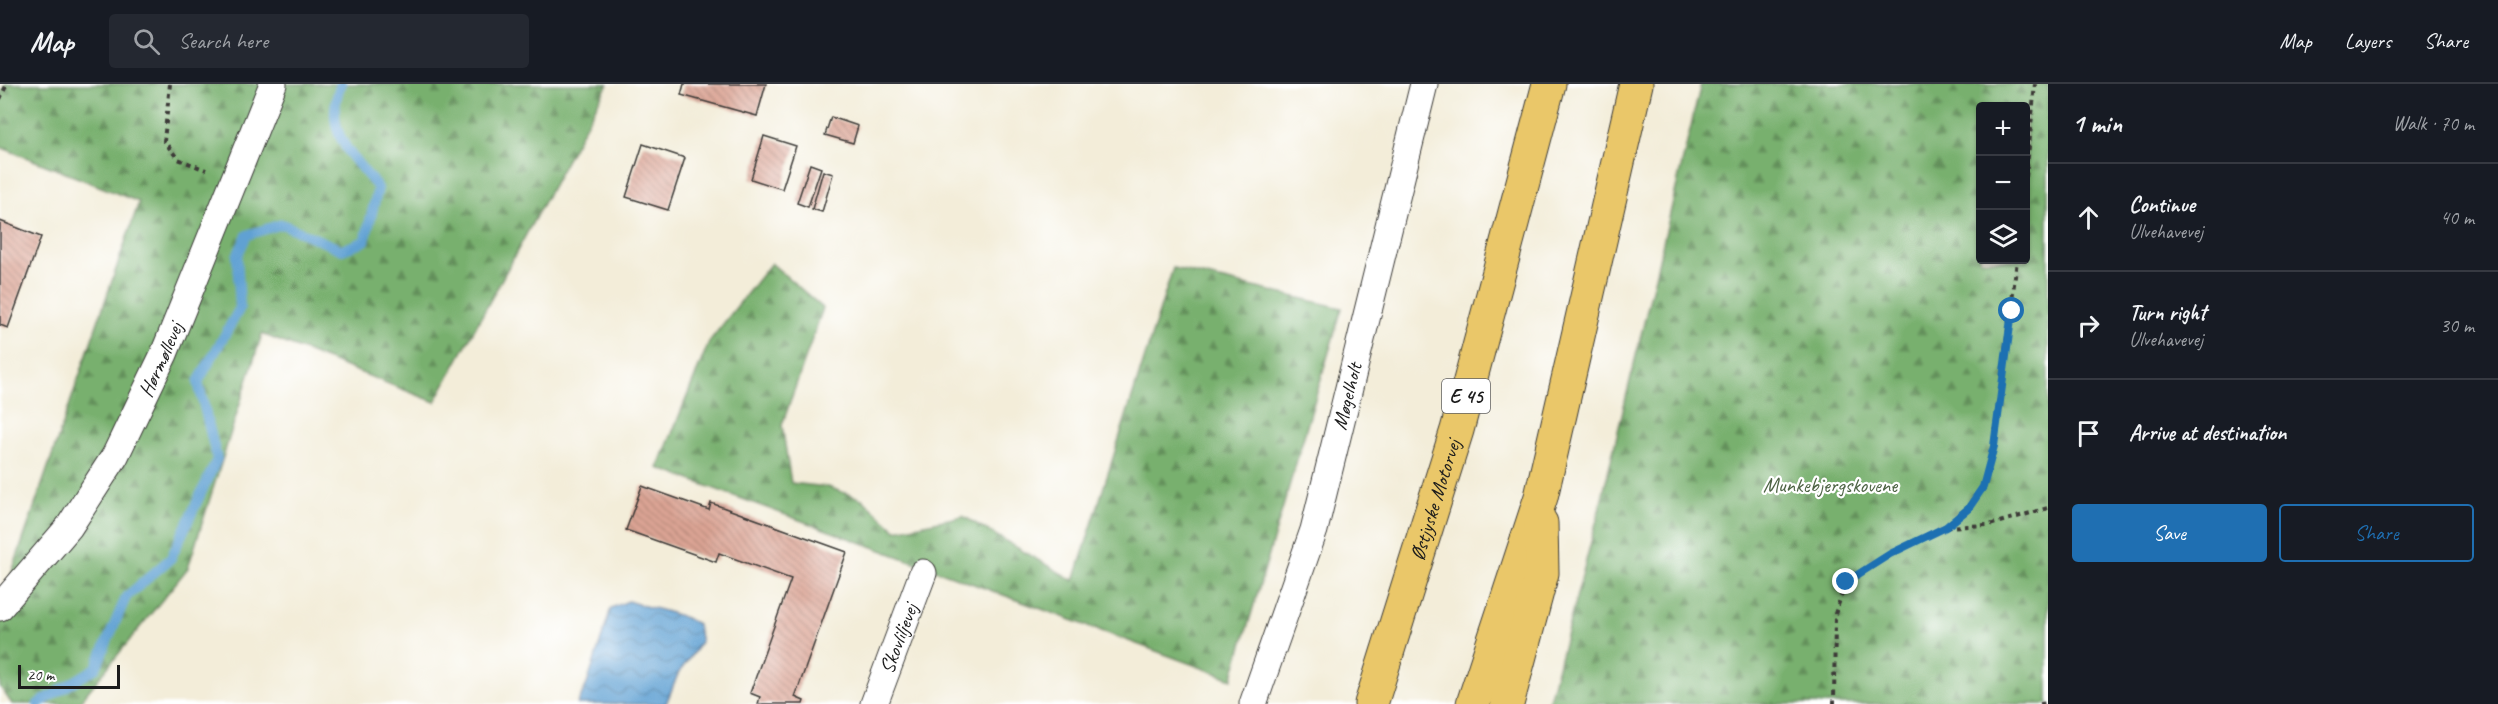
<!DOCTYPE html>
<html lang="en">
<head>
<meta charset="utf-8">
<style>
	:root { --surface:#171b24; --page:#242831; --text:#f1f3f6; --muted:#9ea1a6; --line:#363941; --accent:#1f6fb2 }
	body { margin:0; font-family:Caveat,sans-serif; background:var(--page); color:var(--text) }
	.controls { position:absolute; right:18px; top:18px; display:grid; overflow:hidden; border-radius:6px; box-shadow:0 2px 4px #0004 }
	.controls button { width:54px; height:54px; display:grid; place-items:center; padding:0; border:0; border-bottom:2px solid var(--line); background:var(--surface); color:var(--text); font:30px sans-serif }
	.scale { position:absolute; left:18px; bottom:15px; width:102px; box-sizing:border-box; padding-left:6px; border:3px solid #1c1c1c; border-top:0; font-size:16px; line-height:21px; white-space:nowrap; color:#1c1c1c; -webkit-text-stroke:4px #fff; paint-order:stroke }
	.stop { position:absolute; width:18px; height:18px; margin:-14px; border:4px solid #1f6fb2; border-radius:50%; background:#fff }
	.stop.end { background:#1f6fb2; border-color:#fff; box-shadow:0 2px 6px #0008 }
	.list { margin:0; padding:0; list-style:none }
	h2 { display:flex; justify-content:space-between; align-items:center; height:78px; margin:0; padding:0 24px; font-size:26px }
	h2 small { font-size:20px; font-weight:400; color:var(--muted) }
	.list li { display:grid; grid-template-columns:39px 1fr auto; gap:18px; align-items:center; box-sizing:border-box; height:108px; padding:0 24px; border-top:2px solid var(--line) }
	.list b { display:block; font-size:22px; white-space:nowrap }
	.list p { margin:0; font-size:20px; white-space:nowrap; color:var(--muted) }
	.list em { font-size:20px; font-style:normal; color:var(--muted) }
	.actions { display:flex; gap:12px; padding:18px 24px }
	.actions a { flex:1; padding:14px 0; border:2px solid var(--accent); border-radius:6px; text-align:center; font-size:21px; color:var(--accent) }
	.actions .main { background:var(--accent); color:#fff }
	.icon { flex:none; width:33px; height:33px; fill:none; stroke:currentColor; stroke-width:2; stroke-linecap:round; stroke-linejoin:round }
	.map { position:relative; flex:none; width:2048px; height:620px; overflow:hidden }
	header { display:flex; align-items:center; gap:36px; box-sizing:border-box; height:84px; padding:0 30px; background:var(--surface); border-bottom:2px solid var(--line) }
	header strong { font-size:28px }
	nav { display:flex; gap:33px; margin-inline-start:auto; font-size:21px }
	.search { width:420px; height:54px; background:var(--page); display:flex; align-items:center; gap:15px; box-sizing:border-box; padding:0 21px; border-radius:6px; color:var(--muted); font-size:22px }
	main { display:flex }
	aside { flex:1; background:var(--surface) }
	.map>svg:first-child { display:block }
	.forest { fill:url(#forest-firs); stroke:#4a6645; stroke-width:1.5; fill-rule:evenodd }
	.water { fill:url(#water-waves); stroke:#3e5e78; stroke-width:1.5 }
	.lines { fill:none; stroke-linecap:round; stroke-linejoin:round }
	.stream { stroke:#60a1d3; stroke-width:10 }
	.building { fill:url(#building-back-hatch) }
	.minor-casing { stroke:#3c3b38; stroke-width:29 }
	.motorway-casing { stroke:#3c3b38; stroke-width:35 }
	.path { stroke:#3c3b38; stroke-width:4; stroke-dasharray:4.5 4.5; stroke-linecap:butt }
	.minor { stroke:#fff; stroke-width:27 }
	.motorway { stroke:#eac769; stroke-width:33 }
	.route { stroke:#1f6fb2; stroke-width:8 }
	.labels { text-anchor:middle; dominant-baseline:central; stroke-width:4.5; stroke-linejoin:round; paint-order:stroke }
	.shield { fill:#fff; stroke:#606060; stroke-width:1.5 }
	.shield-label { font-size:20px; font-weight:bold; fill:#1c1c1c }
	.street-label { font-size:21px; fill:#1c1c1c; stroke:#fff }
	.park-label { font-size:21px; fill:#4d6344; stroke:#fff }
</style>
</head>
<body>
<header>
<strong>Map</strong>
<div class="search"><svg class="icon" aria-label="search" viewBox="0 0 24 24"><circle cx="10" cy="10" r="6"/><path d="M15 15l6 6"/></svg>Search here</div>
<nav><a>Map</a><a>Layers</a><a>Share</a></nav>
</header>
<main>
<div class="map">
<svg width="2048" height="620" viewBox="0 0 2048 620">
	<defs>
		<pattern id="forest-firs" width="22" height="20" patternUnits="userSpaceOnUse" patternTransform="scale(1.5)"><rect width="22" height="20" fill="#78b06e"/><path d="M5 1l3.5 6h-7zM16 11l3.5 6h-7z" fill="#628e5a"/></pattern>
		<pattern id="water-waves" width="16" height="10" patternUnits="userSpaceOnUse" patternTransform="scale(1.5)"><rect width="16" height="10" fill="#60a1d3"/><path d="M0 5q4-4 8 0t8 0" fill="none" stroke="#4e82aa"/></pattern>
		<pattern id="building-back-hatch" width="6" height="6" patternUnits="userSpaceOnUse" patternTransform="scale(1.5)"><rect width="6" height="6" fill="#dca494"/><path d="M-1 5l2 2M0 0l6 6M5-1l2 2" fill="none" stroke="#b28578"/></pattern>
	</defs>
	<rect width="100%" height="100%" fill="#fff"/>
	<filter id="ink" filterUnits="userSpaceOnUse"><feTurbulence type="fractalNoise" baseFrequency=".0167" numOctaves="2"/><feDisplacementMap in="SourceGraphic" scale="12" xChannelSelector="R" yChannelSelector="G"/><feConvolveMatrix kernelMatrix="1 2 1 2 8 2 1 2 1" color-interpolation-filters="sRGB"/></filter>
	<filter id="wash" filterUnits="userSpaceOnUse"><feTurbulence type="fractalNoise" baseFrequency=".008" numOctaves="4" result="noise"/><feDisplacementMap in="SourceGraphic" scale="24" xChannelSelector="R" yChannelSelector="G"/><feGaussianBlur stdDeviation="1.35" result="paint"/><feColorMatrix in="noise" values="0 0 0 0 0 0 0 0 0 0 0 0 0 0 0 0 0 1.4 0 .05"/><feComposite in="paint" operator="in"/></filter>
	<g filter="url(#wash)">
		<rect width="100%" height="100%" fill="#f3edd9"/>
		<g class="forest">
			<path d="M 6,0 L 608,0 L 435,318 L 262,250 L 188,484 L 78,620 L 12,620 L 0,603 L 0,523 L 139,118 L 0,63 L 0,10 Z"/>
			<path d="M 1701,0 L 2048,0 L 2048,620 L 1548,620 L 1596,439 ZM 1980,22 L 2026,22 L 2026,176 L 1980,176 Z"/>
			<path d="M 771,179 L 823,224 L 782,341 L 791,399 L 828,403 L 862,415 L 896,446 L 963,432 L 1074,497 L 1173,184 L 1342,224 L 1232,595 L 658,384 L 709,258 Z"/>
		</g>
		<path class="water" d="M 628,517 C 651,525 676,527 697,540 L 701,558 L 678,590 L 666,620 L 577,620 L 587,600 L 611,524 Z"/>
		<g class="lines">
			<path class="stream" d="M 38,620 L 96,584 L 126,513 L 171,474 L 217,375 L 198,298 L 240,224 L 237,172 L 247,151 L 282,140 L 342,166 L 365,157 L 378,104 C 351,70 322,47 341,0"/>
		</g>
		<g id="blocks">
			<g class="building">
				<path d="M 684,0 L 766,0 L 757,32 L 681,11 Z"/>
				<path d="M 831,33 L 858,42 L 853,59 L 825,51 Z"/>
				<path d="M 764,52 L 796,62 L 782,105 L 751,95 Z"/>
				<path d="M 643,60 L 685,74 L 668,126 L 626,113 Z"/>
				<path d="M 810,80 L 821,84 L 808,123 L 797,119 Z"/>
				<path d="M 823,87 L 833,90 L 822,128 L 812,125 Z"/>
				<path d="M 0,137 L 41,153 L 8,244 L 0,241 Z"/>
				<path d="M 642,402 L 709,426 L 711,419 L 847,468 L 795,613 L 804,617 L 803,620 L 758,620 L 760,613 L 750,609 L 791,495 L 719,469 L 716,478 L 626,446 Z"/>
			</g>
		</g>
	</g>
	<g filter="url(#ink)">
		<use href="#blocks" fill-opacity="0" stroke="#3c3b38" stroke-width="1.5"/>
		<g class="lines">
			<g class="minor-casing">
				<g id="minor">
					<path id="s1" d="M 0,523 L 69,443 L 115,372 L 164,270 L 273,0"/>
					<path id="s2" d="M 874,620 L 923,489"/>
					<path id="s3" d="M 1253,620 L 1314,446 L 1424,0"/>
				</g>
			</g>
			<g class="motorway-casing">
				<g id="motorway">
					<path id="s4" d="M 1371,620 L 1457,346 L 1549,0"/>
					<path d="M 1473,620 L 1541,413 L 1636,0"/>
					<path d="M 1507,620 L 1542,489 L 1541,439"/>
				</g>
			</g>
			<g class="path">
				<path d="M 170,0 L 164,57 L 178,75 L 206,86"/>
				<path d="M 0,15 L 7,0"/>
				<path d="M 2026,93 L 2035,0"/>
				<path d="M 1946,443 L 1989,441 L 2048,424"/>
				<path d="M 1834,620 L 1835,530 L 1846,498 L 1890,470 L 1945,443 L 1967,425 L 1983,403 L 1994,362 L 2017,176"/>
				<path d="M 2040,620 L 2048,619"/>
			</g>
			<use href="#minor" class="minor"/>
			<use href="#motorway" class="motorway"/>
		</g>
	</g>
	<g class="lines" filter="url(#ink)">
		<path class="route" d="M 1846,498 L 1890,470 L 1946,443 L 1968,425 L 1983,403 L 1994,362 L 2012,227"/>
	</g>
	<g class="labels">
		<rect class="shield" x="1442" y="295" width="48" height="34" rx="4.5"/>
		<g class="shield-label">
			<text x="1466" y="312">E 45</text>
		</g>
		<g class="street-label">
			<text stroke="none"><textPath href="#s1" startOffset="297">Hørmøllevej</textPath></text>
			<text stroke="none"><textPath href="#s3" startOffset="322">Møgelholt</textPath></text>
			<text stroke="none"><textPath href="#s4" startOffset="214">Østjyske Motorvej</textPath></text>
			<text stroke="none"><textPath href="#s2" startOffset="70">Skovliljevej</textPath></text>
		</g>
		<g class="park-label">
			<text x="1830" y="401">Munkebjergskovene</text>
		</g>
	</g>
</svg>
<div class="controls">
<button>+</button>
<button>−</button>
<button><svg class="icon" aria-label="layers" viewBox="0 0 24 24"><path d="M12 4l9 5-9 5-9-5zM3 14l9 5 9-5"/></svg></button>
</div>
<div class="scale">20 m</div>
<div class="stop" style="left:2012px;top:227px"></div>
<div class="stop end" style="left:1846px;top:498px"></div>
</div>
<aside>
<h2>1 min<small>Walk · 70 m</small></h2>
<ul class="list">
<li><svg class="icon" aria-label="ahead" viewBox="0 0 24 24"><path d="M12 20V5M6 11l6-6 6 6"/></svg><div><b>Continue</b><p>Ulvehavevej</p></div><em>40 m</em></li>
<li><svg class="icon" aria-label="right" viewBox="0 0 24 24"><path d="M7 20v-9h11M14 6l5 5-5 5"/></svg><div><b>Turn right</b><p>Ulvehavevej</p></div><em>30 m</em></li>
<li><svg class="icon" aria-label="arrive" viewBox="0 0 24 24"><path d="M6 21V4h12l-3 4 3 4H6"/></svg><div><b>Arrive at destination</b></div></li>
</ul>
<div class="actions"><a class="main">Save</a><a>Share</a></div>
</aside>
</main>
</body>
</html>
